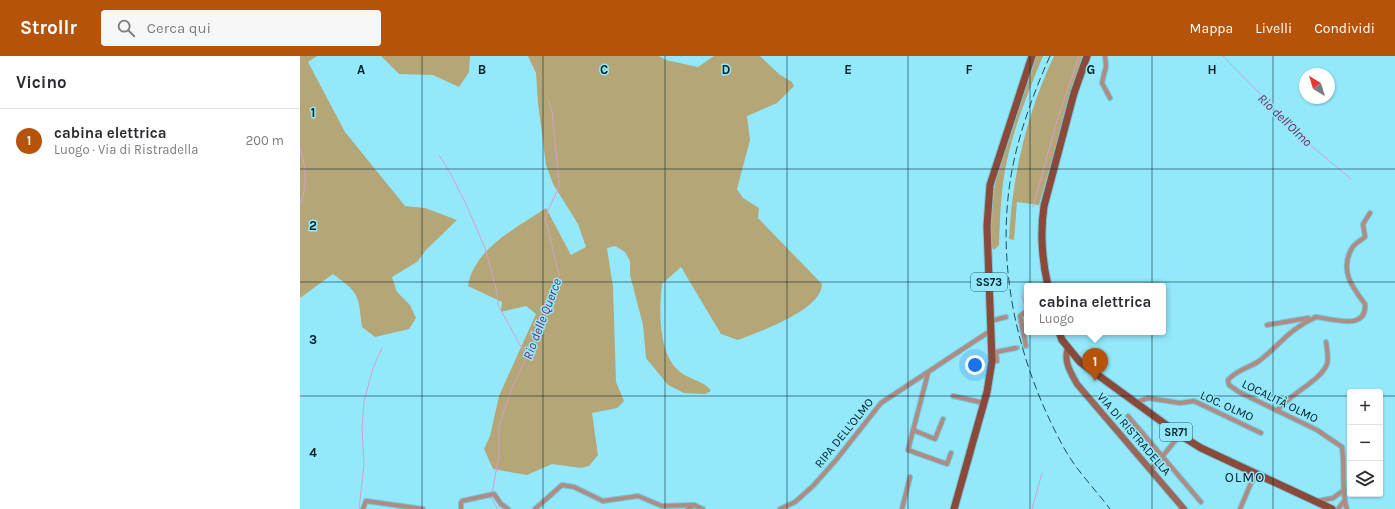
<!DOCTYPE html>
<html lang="it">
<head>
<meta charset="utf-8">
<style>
	:root { --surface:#fff; --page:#f7f7f7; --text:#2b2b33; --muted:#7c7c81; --line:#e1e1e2; --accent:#b45309 }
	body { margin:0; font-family:Karla,sans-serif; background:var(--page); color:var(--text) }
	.controls { position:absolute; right:12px; bottom:12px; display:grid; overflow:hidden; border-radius:4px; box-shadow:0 1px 3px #0004 }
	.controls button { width:36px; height:36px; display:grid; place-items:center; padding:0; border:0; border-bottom:1px solid var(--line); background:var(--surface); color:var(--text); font:20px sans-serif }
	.compass { position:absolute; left:999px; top:12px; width:36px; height:36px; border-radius:50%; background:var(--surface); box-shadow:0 1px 3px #0004; rotate:322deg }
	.you { position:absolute; left:675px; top:309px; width:14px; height:14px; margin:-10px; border:3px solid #fff; border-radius:50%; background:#1a73e8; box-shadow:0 0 0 6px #1a73e833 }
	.badge { display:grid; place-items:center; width:26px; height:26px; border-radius:50%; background:var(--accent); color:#fff; font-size:13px; font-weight:700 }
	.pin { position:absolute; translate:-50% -33px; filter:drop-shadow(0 1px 2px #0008) }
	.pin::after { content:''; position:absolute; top:21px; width:14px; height:12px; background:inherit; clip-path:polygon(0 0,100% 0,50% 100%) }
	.popup { position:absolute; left:724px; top:227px; width:142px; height:52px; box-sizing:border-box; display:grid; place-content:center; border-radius:4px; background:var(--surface); filter:drop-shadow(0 1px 3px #0005); font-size:13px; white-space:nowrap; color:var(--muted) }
	.popup b { font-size:15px; color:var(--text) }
	.popup::after { content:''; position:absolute; left:50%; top:100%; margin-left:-8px; border:8px solid transparent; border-top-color:var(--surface) }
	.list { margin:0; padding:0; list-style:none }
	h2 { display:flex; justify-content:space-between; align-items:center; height:52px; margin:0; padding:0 16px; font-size:17px }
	h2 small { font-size:13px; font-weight:400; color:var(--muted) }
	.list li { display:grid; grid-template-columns:26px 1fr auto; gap:12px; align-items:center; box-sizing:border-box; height:64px; padding:0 16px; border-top:1px solid var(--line) }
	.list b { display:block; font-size:15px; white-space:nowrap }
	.list p { margin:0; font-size:13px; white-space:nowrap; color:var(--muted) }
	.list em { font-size:13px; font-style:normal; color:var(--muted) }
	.icon { flex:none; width:22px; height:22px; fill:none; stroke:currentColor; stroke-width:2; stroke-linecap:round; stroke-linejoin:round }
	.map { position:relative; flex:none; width:1095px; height:453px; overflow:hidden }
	header { display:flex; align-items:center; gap:24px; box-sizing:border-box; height:56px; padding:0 20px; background:var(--accent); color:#fff }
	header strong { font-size:19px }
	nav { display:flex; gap:22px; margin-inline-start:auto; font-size:14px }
	.search { width:280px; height:36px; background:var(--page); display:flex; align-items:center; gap:10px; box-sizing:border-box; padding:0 14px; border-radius:4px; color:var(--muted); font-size:15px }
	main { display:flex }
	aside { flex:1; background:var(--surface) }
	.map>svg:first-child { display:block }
	.green { fill:#b4a676 }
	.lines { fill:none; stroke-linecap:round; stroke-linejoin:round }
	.stream { stroke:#d79fcb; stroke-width:1 }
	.street-tunnel { stroke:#76c0d2; stroke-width:4; stroke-dasharray:4 2; stroke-linecap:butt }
	.street-casing { stroke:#79c4d6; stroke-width:6 }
	.secondary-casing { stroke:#79c4d6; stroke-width:8 }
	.primary-casing { stroke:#79c4d6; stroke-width:9 }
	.street { stroke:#b18b81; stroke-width:4 }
	.secondary { stroke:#9b6557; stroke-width:6 }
	.primary { stroke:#8a4939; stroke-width:7 }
	.rail { stroke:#204c57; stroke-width:1; stroke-dasharray:8 4; stroke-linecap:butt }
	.grid { fill:none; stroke:#002129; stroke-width:1; stroke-opacity:0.55 }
	.labels { text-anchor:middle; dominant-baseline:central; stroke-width:3; stroke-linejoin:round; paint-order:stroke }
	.shield { fill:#93e8fc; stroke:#2c5d68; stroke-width:1 }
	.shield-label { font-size:11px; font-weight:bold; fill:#002129 }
	.street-label { font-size:12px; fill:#002129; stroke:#93e8fc }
	.water-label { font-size:13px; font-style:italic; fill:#6d2b62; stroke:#93e8fc }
	.quarter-label { font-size:14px; letter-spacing:1px; fill:#002129; stroke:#93e8fc }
	.grid-label { font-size:13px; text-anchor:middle; font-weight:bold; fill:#002129; stroke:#93e8fc; stroke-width:3; stroke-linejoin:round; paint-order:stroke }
</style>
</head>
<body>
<header>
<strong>Strollr</strong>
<div class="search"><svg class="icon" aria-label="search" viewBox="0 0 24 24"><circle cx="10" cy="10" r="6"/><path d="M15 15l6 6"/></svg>Cerca qui</div>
<nav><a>Mappa</a><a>Livelli</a><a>Condividi</a></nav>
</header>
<main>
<aside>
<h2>Vicino<small></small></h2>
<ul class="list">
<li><span class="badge">1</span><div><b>cabina elettrica</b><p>Luogo · Via di Ristradella</p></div><em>200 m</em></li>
</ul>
</aside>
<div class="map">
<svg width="1095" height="453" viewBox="0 0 1095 453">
	<rect width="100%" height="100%" fill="#93e8fc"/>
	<g class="green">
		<path d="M 0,0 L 17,0 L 8,6 L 45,76 L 105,150 L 125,152 L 157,164 L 126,194 L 117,206 L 92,221 L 97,236 L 110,249 L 116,262 L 109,273 L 75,281 L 62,271 C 58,238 60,238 33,218 L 0,242 Z"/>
		<path d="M 81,0 L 170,0 L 169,16 L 159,31 L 133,19 L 99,18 Z"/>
		<path d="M 228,0 L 359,0 L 366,4 L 398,11 L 414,0 L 460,0 L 479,18 L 492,26 L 494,30 L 477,47 L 447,60 L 450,84 L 437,133 L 443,142 L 459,152 L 458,162 L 522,228 C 521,255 460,275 438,284 L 421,278 L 381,211 L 362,228 C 359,252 358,296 378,314 C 388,324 404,324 411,335 L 405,338 L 384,337 L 368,329 L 346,302 L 343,269 L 330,219 L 330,205 L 325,196 L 315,190 L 307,192 L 313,231 L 316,326 L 324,345 L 317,352 L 292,357 L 298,399 L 289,410 L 281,412 L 252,408 L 227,419 L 193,413 L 184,393 L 190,380 L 199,340 L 236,258 L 226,250 L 201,256 L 202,246 L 168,230 C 174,192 217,172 246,152 L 271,199 L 286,191 L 278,168 L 253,128 L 246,109 L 238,47 L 236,17 Z"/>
		<path d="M 735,0 L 743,0 C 729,34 715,68 707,104 C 701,132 700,160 699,189 L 694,194 C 689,188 691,180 691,173 C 691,113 716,56 735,0 Z"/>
		<path d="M 754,0 L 782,0 L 739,149 L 717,146 L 714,184 L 709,183 C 712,120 727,57 754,0 Z"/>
	</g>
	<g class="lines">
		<g class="stream">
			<path d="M 923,0 L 979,57 L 996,77 L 1051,123"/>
			<path d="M 0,91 C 6,112 8,129 0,149"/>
			<path d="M 139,99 L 149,115 L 165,146 L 185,192 L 197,236 L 198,249 L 226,300"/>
			<path d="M 733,151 L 756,68 L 779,0"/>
			<path d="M 722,239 L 726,254"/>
			<path d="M 192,437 L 199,400 L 199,372 L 202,361 L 212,332 L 242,269 L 259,219 L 245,161 L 259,131 L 259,125 L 252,56 L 249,46"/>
			<path d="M 190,440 L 198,453"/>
			<path d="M 59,453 L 64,408 L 62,373 L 64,345 L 73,312 L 82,292"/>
			<path d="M 732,453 L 742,417"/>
		</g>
		<path class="street-tunnel" d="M 716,292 L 726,290"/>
		<g class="street-casing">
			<g id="street">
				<path d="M 805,0 L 806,10 L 802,27 L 810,42"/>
				<path d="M 1015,261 C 1031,262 1067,276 1065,248 C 1052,231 1040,215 1051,194 C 1053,188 1060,185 1065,181 L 1063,168 L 1070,157"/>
				<path d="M 1016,261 C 989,273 981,288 959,305 C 949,312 936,314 928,324 L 929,329 L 939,336 L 1017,374 L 1042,391 C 1045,409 1041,438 1047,453"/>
				<path d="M 691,265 L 706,261"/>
				<path d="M 967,269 L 1008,262"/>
				<path d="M 726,290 L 720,260 L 727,255"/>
				<path d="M 692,305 L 697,305 L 696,296 L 716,292"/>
				<path d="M 628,317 L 608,394 L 647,408 L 651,397"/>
				<path d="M 653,340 L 684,347"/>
				<path d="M 837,346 L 848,342 L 880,347 L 894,345 L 961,377"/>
				<path d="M 977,355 C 989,338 1021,325 1027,308 C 1029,302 1027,292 1026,286"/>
				<path d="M 828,360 L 901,446"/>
				<path d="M 613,374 L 635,383 L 643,363"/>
				<path d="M 851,414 L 880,379"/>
				<path d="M 1018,445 L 1033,442 L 1044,434"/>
				<path d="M 63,453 L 66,445 L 123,453"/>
				<path d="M 161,453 L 161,447 L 162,445 L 194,438 L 201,448 L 208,453"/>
				<path d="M 235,453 L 262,429 L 274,431 L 303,445 L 338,440 L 362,450 L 394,449"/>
				<path d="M 388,453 L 394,449 L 403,453"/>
				<path d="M 480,453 L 495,446 L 513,430 L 536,404 L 581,347 L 690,275"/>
				<path d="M 602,453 L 610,421"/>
				<path d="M 940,453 L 951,427 L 958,418"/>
				<path d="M 1038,453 L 1045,444"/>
			</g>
		</g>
		<g class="secondary-casing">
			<path id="secondary" d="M 768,292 C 763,305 771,317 777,328 L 884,453"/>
		</g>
		<g class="primary-casing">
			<g id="primary">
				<path d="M 748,230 C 742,204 740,177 744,150 L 774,37 L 787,0"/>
				<path d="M 759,276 L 762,284 L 780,306 L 880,379 L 901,392 L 1032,453"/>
				<path d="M 654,453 L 687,336 L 692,305 L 687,170 L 690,129 L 732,0"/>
			</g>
		</g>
		<use href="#street" class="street"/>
		<use href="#secondary" class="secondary"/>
		<use href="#primary" class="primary"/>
		<path class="rail" d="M 750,0 C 737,29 726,58 718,88 C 690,191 714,301 764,392 C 776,414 795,433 810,453"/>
	</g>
	<path class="grid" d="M 122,0 L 122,453M 243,0 L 243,453M 365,0 L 365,453M 487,0 L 487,453M 608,0 L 608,453M 730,0 L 730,453M 852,0 L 852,453M 973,0 L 973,453M 0,113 L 1095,113M 0,226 L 1095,226M 0,340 L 1050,340M 1080,340 L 1095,340"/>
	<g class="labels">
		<g class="shield">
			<rect x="671" y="217" width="36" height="18" rx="3"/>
			<rect x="860" y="367" width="32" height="18" rx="3"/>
		</g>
		<g class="shield-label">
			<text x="689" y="226">SS73</text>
			<text x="876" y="376">SR71</text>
		</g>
		<g class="street-label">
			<text transform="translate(980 345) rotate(26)">LOCALITÀ OLMO</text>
			<text transform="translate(927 350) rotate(24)">LOC. OLMO</text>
			<text transform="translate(544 377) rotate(-51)">RIPA DELL'OLMO</text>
			<text transform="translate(834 378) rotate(49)">VIA DI RISTRADELLA</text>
		</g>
		<g class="water-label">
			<text transform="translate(985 64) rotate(44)">Rio dell'Olmo</text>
			<text transform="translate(242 263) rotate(-69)">Rio delle Querce</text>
		</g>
		<g class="quarter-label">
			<text x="945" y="421">OLMO</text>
		</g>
	</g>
	<g class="grid-label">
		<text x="61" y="18">A</text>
		<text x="182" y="18">B</text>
		<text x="304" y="18">C</text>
		<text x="426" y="18">D</text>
		<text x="548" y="18">E</text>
		<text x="669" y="18">F</text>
		<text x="791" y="18">G</text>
		<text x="912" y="18">H</text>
		<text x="13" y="61">1</text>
		<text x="13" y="174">2</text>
		<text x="13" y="288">3</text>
		<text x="13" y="401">4</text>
	</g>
</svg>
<div class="controls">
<button>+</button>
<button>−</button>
<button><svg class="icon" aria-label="layers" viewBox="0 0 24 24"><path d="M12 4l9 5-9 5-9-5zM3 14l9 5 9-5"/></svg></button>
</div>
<svg class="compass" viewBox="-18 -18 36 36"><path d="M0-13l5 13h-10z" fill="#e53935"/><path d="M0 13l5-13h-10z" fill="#7c7c81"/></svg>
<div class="you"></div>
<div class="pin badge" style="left:795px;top:325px">1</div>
<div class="popup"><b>cabina elettrica</b>Luogo</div>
</div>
</main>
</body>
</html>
